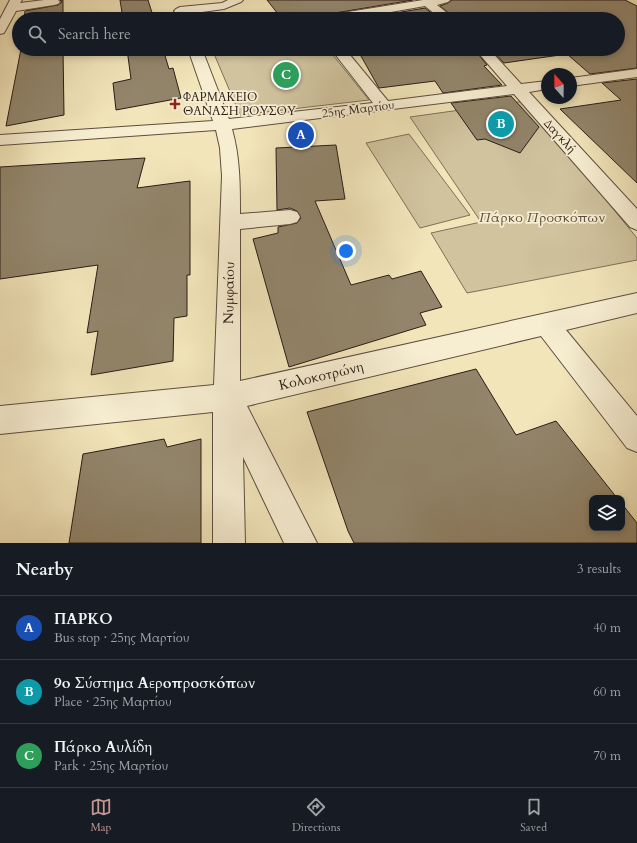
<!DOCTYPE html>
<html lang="en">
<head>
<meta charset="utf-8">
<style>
	:root { --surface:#171b24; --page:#242831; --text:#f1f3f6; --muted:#9ea1a6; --line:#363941; --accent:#c59692 }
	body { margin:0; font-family:Cardo,serif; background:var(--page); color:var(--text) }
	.controls { position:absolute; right:12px; bottom:12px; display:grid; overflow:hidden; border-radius:8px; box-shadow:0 2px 6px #0003 }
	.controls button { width:36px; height:36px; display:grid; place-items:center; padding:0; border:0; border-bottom:1px solid var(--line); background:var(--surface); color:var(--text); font:20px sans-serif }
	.compass { position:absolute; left:541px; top:68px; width:36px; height:36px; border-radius:50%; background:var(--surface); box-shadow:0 2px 6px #0003; rotate:339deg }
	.you { position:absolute; left:346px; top:251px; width:14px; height:14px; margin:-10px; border:3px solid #fff; border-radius:50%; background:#1a73e8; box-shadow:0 0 0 6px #1a73e833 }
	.badge { display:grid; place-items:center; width:26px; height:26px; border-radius:50%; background:var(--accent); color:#fff; font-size:13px; font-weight:700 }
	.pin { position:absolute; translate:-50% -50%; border:2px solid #fff; box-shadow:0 1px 4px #0006 }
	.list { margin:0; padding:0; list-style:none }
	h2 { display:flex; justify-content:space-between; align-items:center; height:52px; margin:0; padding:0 16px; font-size:17px }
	h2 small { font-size:13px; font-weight:400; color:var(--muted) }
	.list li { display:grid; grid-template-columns:26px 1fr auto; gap:12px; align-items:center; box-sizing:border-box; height:64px; padding:0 16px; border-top:1px solid var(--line) }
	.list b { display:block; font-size:15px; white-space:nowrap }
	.list p { margin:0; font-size:13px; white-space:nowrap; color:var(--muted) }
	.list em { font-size:13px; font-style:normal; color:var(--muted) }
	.icon { flex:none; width:22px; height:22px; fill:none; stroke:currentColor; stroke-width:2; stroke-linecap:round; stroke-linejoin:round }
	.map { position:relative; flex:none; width:637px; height:543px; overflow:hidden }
	.search { position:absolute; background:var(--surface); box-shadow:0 2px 6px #0003; left:12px; right:12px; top:12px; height:44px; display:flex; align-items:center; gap:10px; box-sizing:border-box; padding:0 14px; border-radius:22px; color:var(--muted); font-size:15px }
	.sheet { height:244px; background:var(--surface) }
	nav { display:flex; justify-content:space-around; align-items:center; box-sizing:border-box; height:56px; border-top:1px solid var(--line); background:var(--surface); font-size:11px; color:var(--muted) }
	nav a { display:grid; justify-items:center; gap:2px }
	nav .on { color:var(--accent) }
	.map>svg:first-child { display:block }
	.green { fill:#d0c39e; stroke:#7e705a }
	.building { fill:#92856b; stroke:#2b1c16 }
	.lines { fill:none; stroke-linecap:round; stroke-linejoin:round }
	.minor-casing { stroke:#5d4e3f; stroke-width:2 }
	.minor { fill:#f7eed2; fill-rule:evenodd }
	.poi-dot { fill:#8f2418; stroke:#f7eed2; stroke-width:1.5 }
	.labels { text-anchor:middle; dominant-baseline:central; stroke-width:3.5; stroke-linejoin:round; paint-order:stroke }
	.far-poi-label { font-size:12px; fill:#2b1c16; stroke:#f7eed2; text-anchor:start }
	.far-street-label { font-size:12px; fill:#2b1c16; stroke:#f7eed2 }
	.park-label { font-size:14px; font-style:italic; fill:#5d4e3f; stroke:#f7eed2 }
	.street-label { font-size:14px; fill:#2b1c16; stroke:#f7eed2 }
</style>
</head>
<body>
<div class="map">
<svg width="637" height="543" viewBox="0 0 637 543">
	<rect width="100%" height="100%" fill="#f2e5ba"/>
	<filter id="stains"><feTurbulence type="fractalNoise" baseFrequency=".005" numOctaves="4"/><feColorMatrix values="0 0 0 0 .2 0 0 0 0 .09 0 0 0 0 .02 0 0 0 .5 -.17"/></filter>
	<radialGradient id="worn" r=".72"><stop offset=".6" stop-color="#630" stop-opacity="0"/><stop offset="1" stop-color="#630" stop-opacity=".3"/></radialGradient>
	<g class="green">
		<path d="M 212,49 L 328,49 L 369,100 L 240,115 Z"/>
		<path d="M 525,101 L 637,238 L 637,260 L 467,293 L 431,233 L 481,222 L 410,117 Z"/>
		<path d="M 409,134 L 470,215 L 420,228 L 366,143 Z"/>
	</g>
	<g class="building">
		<path d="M 60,0 L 63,0 L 63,19 L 24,19 L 25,11 L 58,5 L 62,2 Z"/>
		<path d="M 120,0 L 148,0 L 154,19 L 123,19 Z"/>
		<path d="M 267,0 L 413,0 L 329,14 L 324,15 L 322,19 L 282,19 Z"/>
		<path d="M 452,0 L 625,0 L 637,6 L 637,68 L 590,74 L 567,54 L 504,63 L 491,49 L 618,49 L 618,19 L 456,19 L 440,6 L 448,3 Z"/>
		<path d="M 425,8 L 439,19 L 360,19 Z"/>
		<path d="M 21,49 L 63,49 L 64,115 L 6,126 Z"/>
		<path d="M 127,49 L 163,49 L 169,69 L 173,68 L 181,98 L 116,110 L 113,83 L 131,79 Z"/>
		<path d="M 357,49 L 474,49 L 487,65 L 484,66 L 502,85 L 443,93 L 435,81 L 379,88 Z"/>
		<path d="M 637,79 L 637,183 L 560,109 L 621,100 L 602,83 Z"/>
		<path d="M 511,96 L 539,127 L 520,153 L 485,139 L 477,140 L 451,103 Z"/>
		<path d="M 336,145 L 345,199 L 315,201 L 351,285 L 389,275 L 392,279 L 421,271 L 442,307 L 420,313 L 426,325 L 289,367 L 253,239 L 278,233 L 278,227 L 297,223 L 301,218 L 297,211 L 290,208 L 277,210 L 276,148 Z"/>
		<path d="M 145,158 L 137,188 L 190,181 L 190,275 L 187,275 L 187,316 L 174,318 L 173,361 L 91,375 L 98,331 L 87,333 L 98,265 L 0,279 L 0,167 Z"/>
		<path d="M 476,369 L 516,435 L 556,421 L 617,498 L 592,498 L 592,528 L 622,528 L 622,504 L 637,523 L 637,543 L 354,543 L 348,531 L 307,412 Z"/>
		<path d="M 164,439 L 167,447 L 201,439 L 201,543 L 69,543 L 83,454 Z"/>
	</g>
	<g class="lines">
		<g class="minor-casing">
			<g id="minor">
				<path d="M 10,0 L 22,0 L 20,3 L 44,0 L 58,0 L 60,2 L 58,4 L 54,5 L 16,11 L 4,33 L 0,34 L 0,19 Z"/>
				<path d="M 228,0 L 243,0 L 241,2 L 224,9 L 180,15 L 176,13 L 174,11 L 176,9 L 180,7 L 222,3 Z"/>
				<path d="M 423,0 L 450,0 L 448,2 L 437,5 L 455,19 L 441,19 L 425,6 L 351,19 L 323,19 L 325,16 L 329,15 Z"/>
				<path d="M 188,49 L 202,49 L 229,119 L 373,103 L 331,49 L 345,49 L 388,101 L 507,86 L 475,49 L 489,49 L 521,84 L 547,81 L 547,89 L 529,92 L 637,209 L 637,230 L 630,227 L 514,94 L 232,129 C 240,157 240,185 240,214 L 290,210 L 297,212 L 300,217 L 297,222 L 290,224 L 240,229 L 240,381 L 637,293 L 637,313 L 566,330 L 637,416 L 637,452 L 627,448 L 541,336 L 247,406 L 317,543 L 284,543 L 243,457 L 245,543 L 213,543 L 213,412 L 0,434 L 0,406 L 214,385 L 222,176 L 220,148 L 216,130 L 0,145 L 0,135 L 213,121 Z"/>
				<path d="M 637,69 L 637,77 L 571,86 L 571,78 Z"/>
			</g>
		</g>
		<use href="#minor" class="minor"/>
	</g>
	<path class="poi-dot" d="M173 98h4v4h4v4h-4v4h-4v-4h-4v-4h4z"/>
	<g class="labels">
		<g class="far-poi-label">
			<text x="183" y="97">ΦΑΡΜΑΚΕΙΟ<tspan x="183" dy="14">ΘΑΝΑΣΗ ΡΟΥΣΟΥ</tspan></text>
		</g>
		<g class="far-street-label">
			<text transform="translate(358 109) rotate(-7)">25ης Μαρτίου</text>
			<text transform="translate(560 136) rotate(48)">Δαγκλή</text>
		</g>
		<g class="park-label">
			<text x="542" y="217">Πάρκο Προσκόπων</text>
		</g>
		<g class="street-label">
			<text transform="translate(229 293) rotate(-89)">Νυμφαίου</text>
			<text transform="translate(321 376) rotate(-13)">Κολοκοτρώνη</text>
		</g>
	</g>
	<rect width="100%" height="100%" filter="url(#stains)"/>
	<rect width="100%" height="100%" fill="url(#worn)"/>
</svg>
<div class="controls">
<button><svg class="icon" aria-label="layers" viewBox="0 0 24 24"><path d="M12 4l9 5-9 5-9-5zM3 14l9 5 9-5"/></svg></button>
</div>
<svg class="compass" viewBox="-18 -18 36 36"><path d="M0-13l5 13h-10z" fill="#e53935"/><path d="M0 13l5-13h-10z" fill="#9ea1a6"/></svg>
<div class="you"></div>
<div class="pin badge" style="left:301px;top:135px;background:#1a4fb4">A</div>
<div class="pin badge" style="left:501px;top:124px;background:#0f9aa8">B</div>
<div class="pin badge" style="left:286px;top:75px;background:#2e9e5b">C</div>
<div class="search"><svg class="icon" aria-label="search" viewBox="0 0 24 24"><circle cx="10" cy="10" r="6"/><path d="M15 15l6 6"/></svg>Search here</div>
</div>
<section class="sheet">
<h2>Nearby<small>3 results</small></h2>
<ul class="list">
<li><span class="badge" style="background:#1a4fb4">A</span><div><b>ΠΑΡΚΟ</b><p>Bus stop · 25ης Μαρτίου</p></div><em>40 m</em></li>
<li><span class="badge" style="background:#0f9aa8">B</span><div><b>9ο Σύστημα Αεροπροσκόπων</b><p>Place · 25ης Μαρτίου</p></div><em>60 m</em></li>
<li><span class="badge" style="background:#2e9e5b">C</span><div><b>Πάρκο Αυλίδη</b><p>Park · 25ης Μαρτίου</p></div><em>70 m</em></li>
</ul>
</section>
<nav>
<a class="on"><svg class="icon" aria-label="map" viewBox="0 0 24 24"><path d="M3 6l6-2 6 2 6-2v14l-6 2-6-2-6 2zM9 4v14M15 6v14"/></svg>Map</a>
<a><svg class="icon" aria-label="directions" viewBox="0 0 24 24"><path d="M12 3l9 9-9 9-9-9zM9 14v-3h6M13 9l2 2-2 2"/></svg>Directions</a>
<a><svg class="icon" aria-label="saved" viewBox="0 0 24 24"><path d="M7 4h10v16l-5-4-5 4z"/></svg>Saved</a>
</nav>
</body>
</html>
